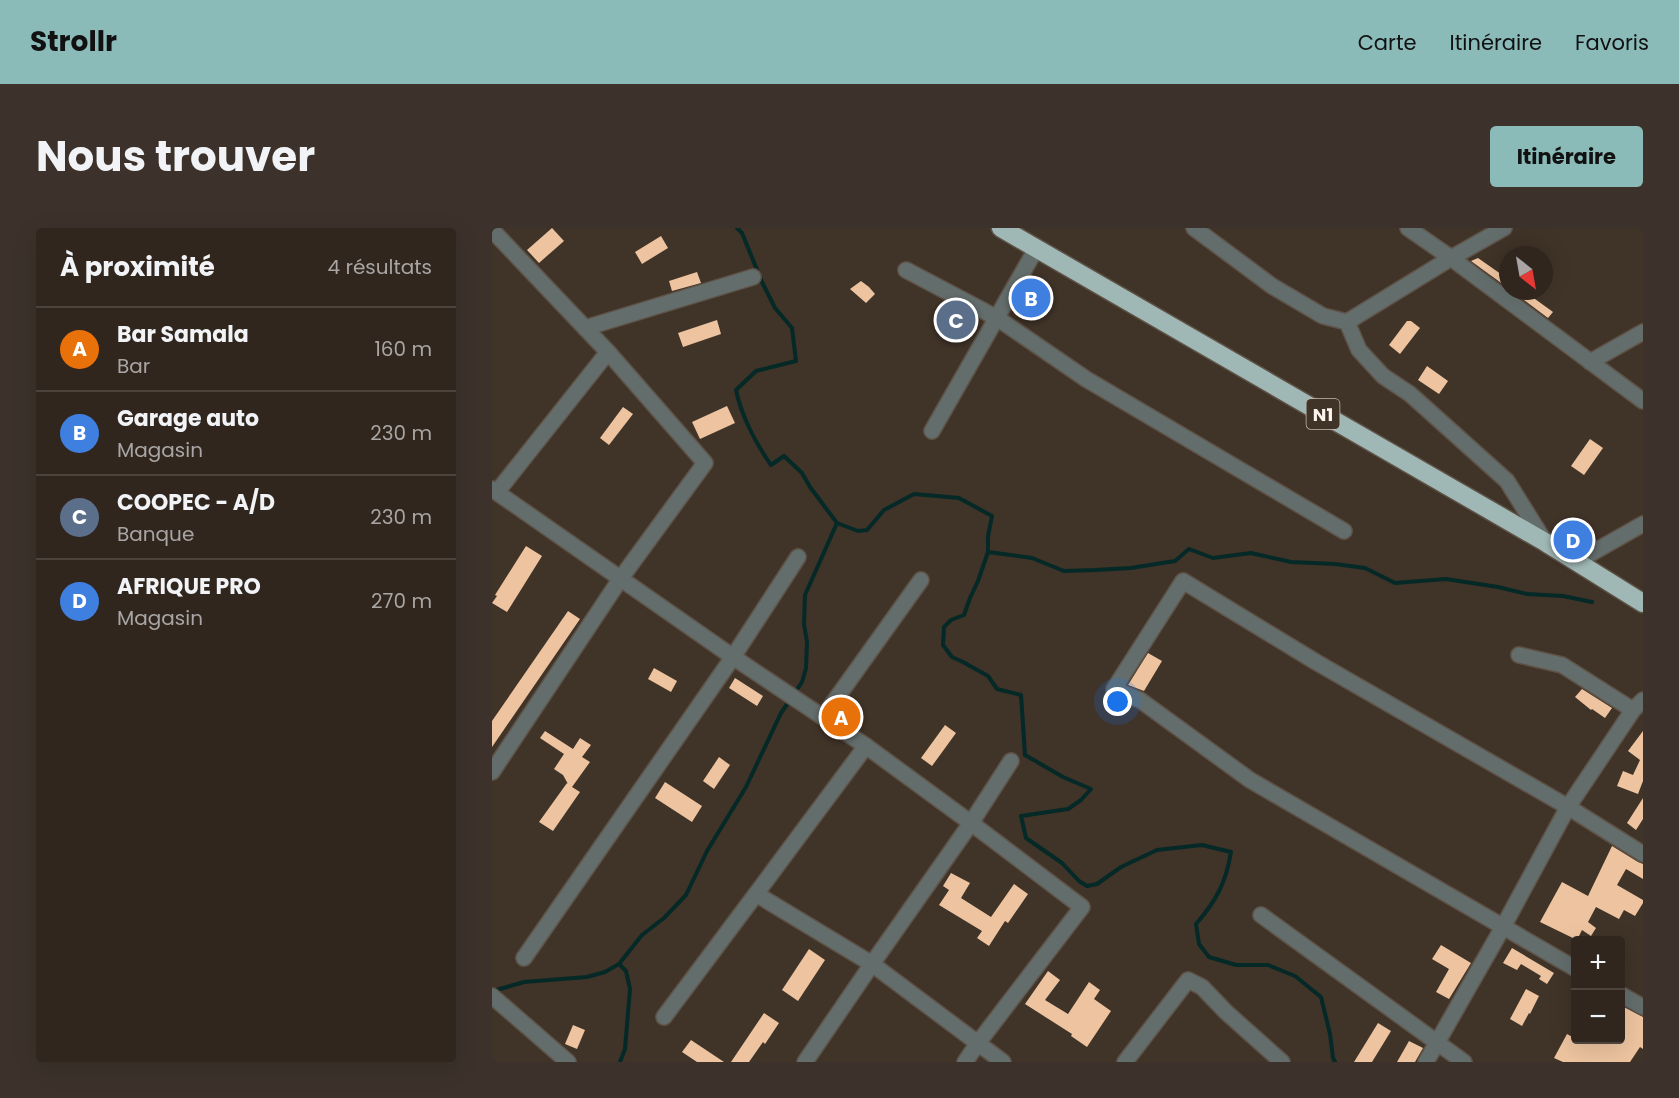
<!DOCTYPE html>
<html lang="fr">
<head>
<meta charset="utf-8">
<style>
	:root { --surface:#30261e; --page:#3c322b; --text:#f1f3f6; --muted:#a8a5a4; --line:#4b433c; --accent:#8bbbb9 }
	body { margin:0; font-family:Poppins,sans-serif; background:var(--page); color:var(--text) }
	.controls { position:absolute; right:18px; bottom:18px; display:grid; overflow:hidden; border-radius:6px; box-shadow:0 6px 24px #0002 }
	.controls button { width:54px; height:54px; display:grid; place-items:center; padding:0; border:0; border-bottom:2px solid var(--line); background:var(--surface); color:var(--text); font:30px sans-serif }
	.compass { position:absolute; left:1007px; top:18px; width:54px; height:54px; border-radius:50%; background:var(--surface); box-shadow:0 6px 24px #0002; rotate:149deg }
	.you { position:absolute; left:626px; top:474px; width:21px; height:21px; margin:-15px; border:4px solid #fff; border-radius:50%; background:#1a73e8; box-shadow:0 0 0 9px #1a73e833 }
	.badge { display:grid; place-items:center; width:39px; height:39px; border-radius:50%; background:var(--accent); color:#fff; font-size:20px; font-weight:700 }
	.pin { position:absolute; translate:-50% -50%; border:3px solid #fff; box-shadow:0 2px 6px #0006 }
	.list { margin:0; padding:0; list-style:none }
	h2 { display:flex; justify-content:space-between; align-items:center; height:78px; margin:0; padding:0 24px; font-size:26px }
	h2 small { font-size:20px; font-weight:400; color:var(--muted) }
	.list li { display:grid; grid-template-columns:39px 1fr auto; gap:18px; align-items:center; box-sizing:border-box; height:84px; padding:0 24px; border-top:2px solid var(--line) }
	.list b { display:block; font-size:22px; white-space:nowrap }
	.list p { margin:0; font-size:20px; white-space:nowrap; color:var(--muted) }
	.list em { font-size:20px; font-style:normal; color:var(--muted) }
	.map { position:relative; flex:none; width:1151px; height:834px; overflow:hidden; border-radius:6px }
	header { display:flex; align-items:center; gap:36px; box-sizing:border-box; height:84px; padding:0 30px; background:var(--accent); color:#111 }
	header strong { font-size:28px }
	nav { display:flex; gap:33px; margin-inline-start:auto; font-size:21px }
	.intro { display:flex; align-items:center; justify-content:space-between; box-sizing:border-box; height:144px; padding:0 36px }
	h1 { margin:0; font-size:42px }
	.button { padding:15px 27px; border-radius:6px; background:var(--accent); color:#111; font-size:21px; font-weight:700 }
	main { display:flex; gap:36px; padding:0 36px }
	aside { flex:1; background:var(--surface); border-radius:6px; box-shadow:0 6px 24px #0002 }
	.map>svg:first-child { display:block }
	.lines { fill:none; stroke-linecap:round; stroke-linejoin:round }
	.stream { stroke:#042927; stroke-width:4 }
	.building { fill:#eec4a0 }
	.minor-casing { stroke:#5e5247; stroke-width:18 }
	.highway-casing { stroke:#5e5247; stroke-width:21 }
	.minor { stroke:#636d6c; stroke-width:15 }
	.highway { stroke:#a0b8b5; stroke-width:18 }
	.labels { text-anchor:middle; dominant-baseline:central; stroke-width:6; stroke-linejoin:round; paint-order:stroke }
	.shield { fill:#403328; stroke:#c3b9b1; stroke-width:1.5 }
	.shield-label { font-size:18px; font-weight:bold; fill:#fbf3ec }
</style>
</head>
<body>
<header>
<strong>Strollr</strong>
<nav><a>Carte</a><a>Itinéraire</a><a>Favoris</a></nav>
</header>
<div class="intro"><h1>Nous trouver</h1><a class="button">Itinéraire</a></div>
<main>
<aside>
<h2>À proximité<small>4 résultats</small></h2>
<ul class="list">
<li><span class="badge" style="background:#e8710a">A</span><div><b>Bar Samala</b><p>Bar</p></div><em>160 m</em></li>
<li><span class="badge" style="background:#3f7fe0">B</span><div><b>Garage auto</b><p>Magasin</p></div><em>230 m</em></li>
<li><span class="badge" style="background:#5c6f8a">C</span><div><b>COOPEC - A/D</b><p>Banque</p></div><em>230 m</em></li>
<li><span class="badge" style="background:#3f7fe0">D</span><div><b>AFRIQUE PRO</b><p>Magasin</p></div><em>270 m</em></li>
</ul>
</aside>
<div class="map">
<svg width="1151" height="834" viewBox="0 0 1151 834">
	<rect width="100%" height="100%" fill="#403328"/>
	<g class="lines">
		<g class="stream">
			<path d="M 245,0 L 250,5 L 270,54 L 283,80 L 300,100 L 304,133 L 264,143 L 244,162 C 249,187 264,216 279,237 L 292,228 L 310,245 L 318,259 L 345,295 L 366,303 L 375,302 L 392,282 L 422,266 L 467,270 L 500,288 L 496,308 L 496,324 L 486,353 L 478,370 L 472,387 L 459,392 L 452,399 L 451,417 L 460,429 L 471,434 L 496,448 L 505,461 L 529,467 L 533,527 L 571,549 L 599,561 L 589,572 L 576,581 L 529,588 L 534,610 L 570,635 L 587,653 L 595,658 L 605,656 L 629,639 L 665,622 L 710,617 L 739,624 C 734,655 724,673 704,696 L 707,716 L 717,729 L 744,737 L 776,737 L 803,748 L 829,769 L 838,806 L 841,830 L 843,834"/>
			<path d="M 496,324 L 540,330 L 572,343 L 603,342 L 639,340 L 683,333 L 697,321 L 721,330 L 759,325 L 799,334 L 843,336 L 873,340 L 903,355 L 954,351 L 1006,359 L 1035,366 L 1071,368 L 1100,374"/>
			<path d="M 302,466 L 310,454 L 314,440 L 315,414 L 312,396 L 313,367 L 345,295"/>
			<path d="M 127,736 L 134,743 L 138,761 L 133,821 L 128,834"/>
			<path d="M 1,763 L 32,754 L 95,749 L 113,744 L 127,736 L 150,707 L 172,690 L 194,667 L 215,623 L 254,559 L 289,485 L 298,472"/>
		</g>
	</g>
	<g class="building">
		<path d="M 60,0 L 72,13 L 47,35 L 35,22 Z"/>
		<path d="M 169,8 L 176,20 L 150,36 L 143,24 Z"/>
		<path d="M 986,30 L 1016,51 L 1016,60 L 979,33 Z"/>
		<path d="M 205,44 L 209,55 L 180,63 L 177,53 Z"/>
		<path d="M 369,53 L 377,59 L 383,66 L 374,75 L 358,61 Z"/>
		<path d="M 1020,63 L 1032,63 L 1061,84 L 1056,90 Z"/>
		<path d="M 225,92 L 229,106 L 191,119 L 186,105 Z"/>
		<path d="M 915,93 L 919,93 L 928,100 L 908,126 L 897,117 Z"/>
		<path d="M 935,138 L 956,153 L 947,166 L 926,152 Z"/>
		<path d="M 235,178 L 243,195 L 208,211 L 200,194 Z"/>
		<path d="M 131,179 L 141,186 L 117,217 L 108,210 Z"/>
		<path d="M 1098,211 L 1111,220 L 1092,247 L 1079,238 Z"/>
		<path d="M 34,318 L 50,328 L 15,384 L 0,375 L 5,368 L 3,367 Z"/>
		<path d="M 76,383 L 88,391 L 0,519 L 0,493 Z"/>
		<path d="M 656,425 L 670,433 L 652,463 L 636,457 Z"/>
		<path d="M 162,440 L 185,453 L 179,464 L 156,451 Z"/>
		<path d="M 243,450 L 271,468 L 265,478 L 237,460 Z"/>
		<path d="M 1090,461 L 1120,480 L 1113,490 L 1100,481 L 1099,482 L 1083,469 Z"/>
		<path d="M 453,497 L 464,505 L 440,538 L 429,530 Z"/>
		<path d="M 53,503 L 81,521 L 88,510 L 99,517 L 90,529 L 98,534 L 80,559 L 88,564 L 61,603 L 47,594 L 75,555 L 76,556 L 71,547 L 62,541 L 72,526 L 48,510 Z"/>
		<path d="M 1151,503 L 1151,553 L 1146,566 L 1125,558 L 1131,543 L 1141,547 L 1148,532 L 1136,523 Z"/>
		<path d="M 227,529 L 238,537 L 222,561 L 211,553 Z"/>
		<path d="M 173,554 L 210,578 L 200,594 L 163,570 Z"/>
		<path d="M 1151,570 L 1151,591 L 1144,602 L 1135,595 Z"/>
		<path d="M 1120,618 L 1146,634 L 1151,636 L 1151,651 L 1134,641 L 1125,657 L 1151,672 L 1151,675 L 1143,688 L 1132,682 L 1127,691 L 1104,679 L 1096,694 L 1104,700 L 1099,708 L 1090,702 L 1085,712 L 1048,694 L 1070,654 L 1096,668 Z"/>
		<path d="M 459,645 L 478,655 L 469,670 L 499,689 L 522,656 L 536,666 L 516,695 L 513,693 L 497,718 L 485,710 L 490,703 L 447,677 L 457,662 L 451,658 Z"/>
		<path d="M 949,717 L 979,735 L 957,771 L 944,764 L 957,741 L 940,731 Z"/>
		<path d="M 1020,720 L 1062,745 L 1055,756 L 1047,751 L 1049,748 L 1029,736 L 1025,742 L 1011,735 Z"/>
		<path d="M 317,721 L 333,732 L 306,773 L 290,762 Z"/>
		<path d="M 556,743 L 568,752 L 553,772 L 576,786 L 597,754 L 608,762 L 602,771 L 619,783 L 595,819 L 579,808 L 580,806 L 533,776 Z"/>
		<path d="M 1034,761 L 1047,768 L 1038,786 L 1037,785 L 1030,798 L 1018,791 Z"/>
		<path d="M 1128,777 L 1151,789 L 1151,821 L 1148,819 L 1138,834 L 1071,834 L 1062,830 L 1075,806 L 1091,815 L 1094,812 L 1128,812 Z"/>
		<path d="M 272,785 L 287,795 L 273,816 L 271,814 L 257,834 L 239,834 Z"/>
		<path d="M 886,795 L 899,803 L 880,834 L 862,834 Z"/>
		<path d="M 81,797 L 93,802 L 85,821 L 73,816 Z"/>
		<path d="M 199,812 L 232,834 L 205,834 L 190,824 Z"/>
		<path d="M 917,813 L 931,820 L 923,834 L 905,834 Z"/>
	</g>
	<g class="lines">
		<g class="minor-casing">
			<g id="minor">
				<path d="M 702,0 L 780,58 L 831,88 L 855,94 L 867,122 L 891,148 L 918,166 L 1015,253 L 1053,314"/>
				<path d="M 916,0 L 959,30 L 1151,173"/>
				<path d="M 0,2 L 116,124 L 213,235 L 129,350 L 0,544"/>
				<path d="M 414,42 L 505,90 L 594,151 L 852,303"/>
				<path d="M 855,94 L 959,30 L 1012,0"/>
				<path d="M 93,100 L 261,49"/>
				<path d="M 1098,134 L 1151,104"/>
				<path d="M 440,203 L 544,21"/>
				<path d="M 0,261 L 241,429 L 374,518 L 479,595 L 519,533"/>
				<path d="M 5,264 L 116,124"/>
				<path d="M 1084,334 L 1151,296"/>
				<path d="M 1027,427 L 1070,437 L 1141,482"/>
				<path d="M 331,489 L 429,352"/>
				<path d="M 264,666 L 374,518"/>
				<path d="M 769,687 L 972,834"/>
				<path d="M 32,730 L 241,429 L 306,329"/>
				<path d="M 1084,741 L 758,552 L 648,472 L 622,461 L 691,353 L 824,434 L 1076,579 L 1151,626"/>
				<path d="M 1128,766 L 1151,779"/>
				<path d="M 0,768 L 76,834"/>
				<path d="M 172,789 L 264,666 L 380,736 L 313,834"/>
				<path d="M 473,834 L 486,815 L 590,679 L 479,595 L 380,736 L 511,834"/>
				<path d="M 633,834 L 696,752 L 710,759 L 734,784 L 790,834"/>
				<path d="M 934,834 L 1011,699 L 1076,579 L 1141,482 L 1151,472"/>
			</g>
		</g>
		<g class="highway-casing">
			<path id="highway" d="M 509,0 L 1053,314 L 1151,375"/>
		</g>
		<use href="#minor" class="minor"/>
		<use href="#highway" class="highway"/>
	</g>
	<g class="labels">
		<rect class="shield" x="814.5" y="171" width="33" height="30" rx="4.5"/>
		<g class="shield-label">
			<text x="831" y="186">N1</text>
		</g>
	</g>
</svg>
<div class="controls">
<button>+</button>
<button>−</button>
</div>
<svg class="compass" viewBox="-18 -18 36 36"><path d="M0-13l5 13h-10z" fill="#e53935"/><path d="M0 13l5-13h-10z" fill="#a8a5a4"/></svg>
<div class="you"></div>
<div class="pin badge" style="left:349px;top:489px;background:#e8710a">A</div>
<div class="pin badge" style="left:539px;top:70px;background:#3f7fe0">B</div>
<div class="pin badge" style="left:464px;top:92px;background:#5c6f8a">C</div>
<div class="pin badge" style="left:1081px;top:312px;background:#3f7fe0">D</div>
</div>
</main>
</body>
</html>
